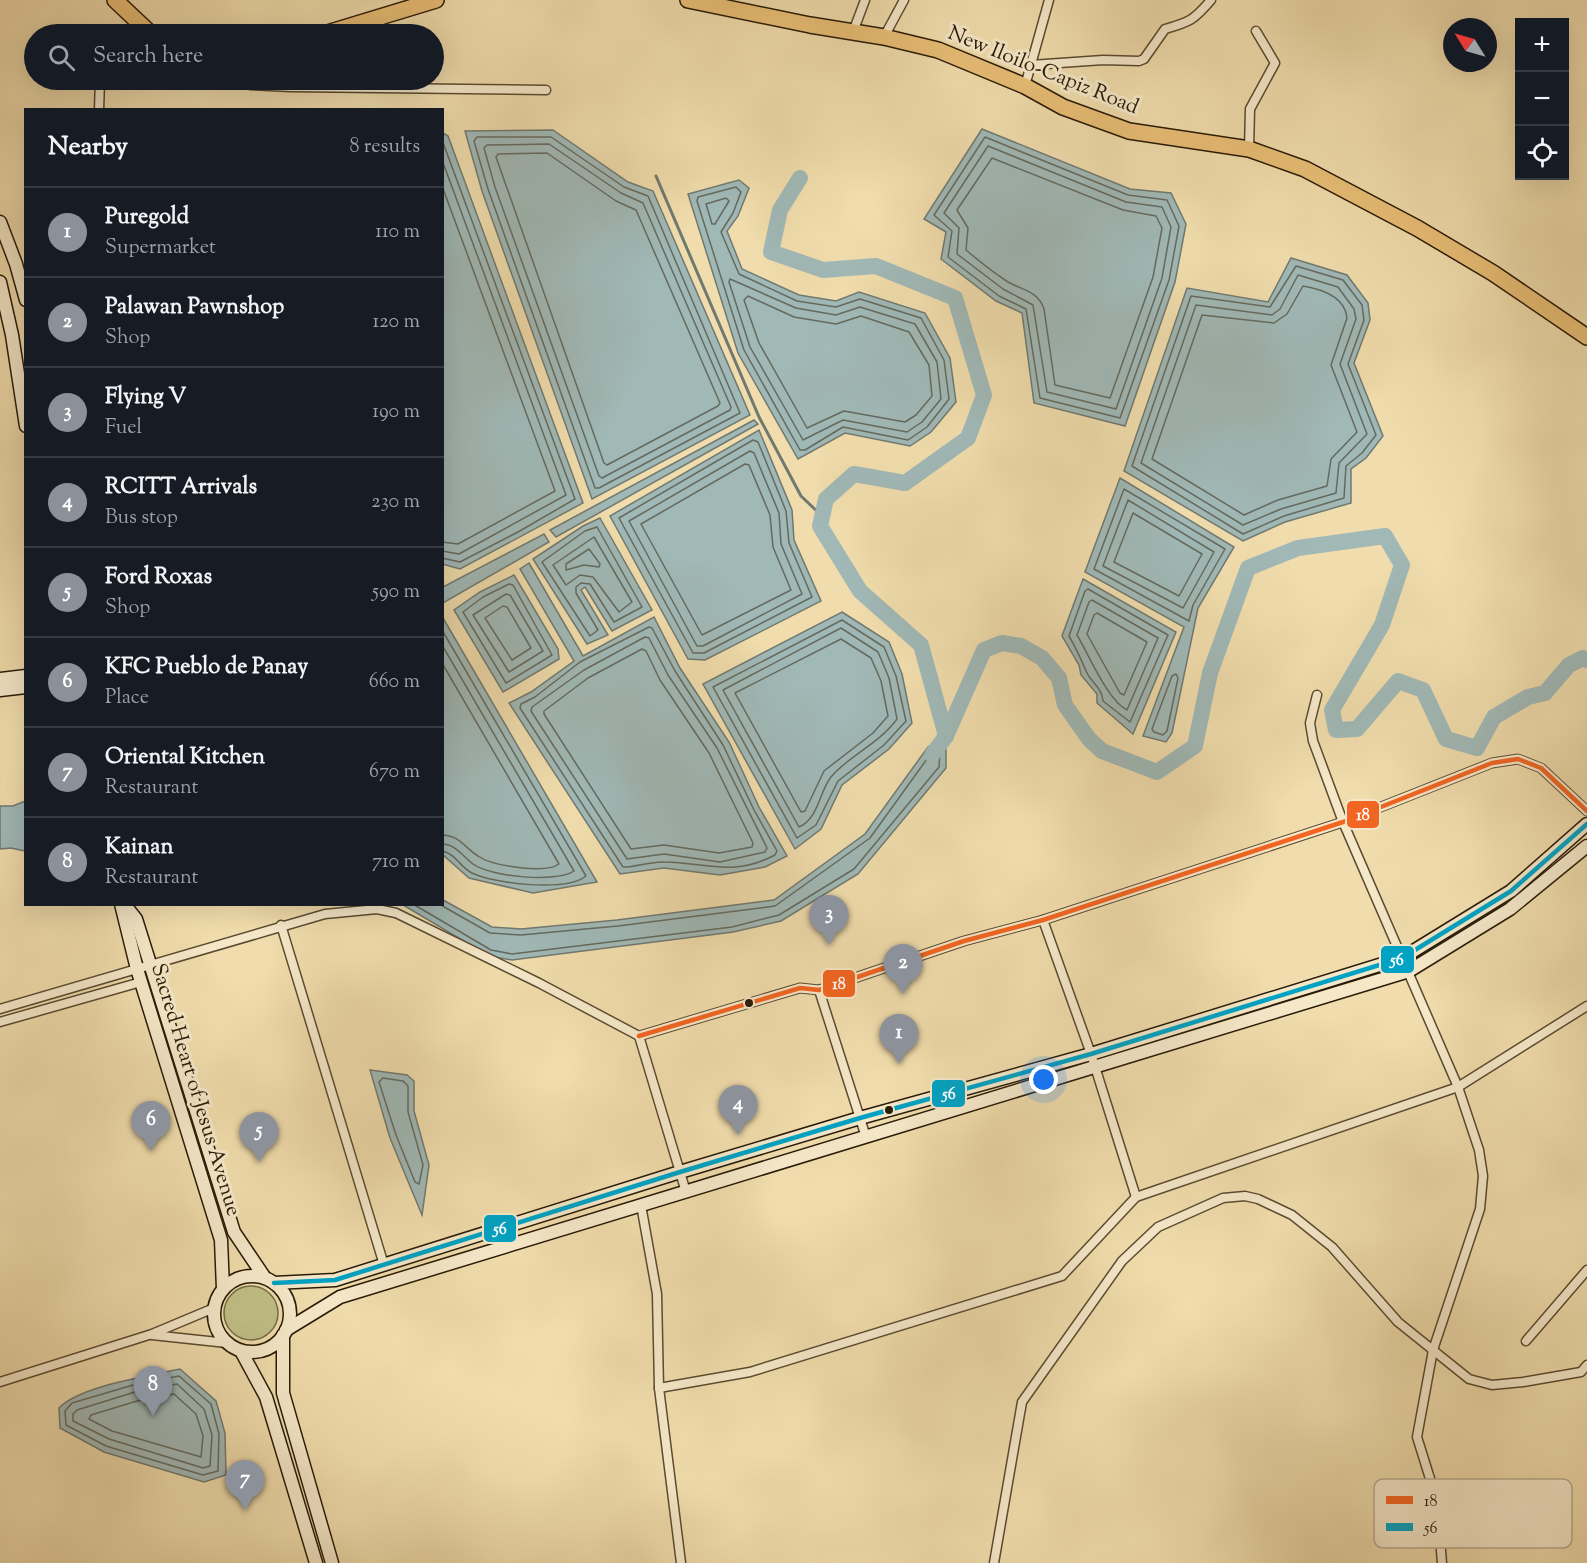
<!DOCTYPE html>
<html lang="en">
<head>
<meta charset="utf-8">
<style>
	:root { --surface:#171b24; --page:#242831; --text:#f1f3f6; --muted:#9ea1a6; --line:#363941; --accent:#8c9099 }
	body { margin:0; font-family:"Sorts Mill Goudy",serif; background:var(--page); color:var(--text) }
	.controls { position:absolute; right:18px; top:18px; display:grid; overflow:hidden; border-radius:0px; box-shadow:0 6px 24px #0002 }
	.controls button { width:54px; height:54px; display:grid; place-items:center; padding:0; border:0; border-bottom:2px solid var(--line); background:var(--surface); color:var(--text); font:30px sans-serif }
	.compass { position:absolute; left:1443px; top:18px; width:54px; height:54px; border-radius:50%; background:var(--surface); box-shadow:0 6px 24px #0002; rotate:307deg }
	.you { position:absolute; left:1044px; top:1080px; width:21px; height:21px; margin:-15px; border:4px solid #fff; border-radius:50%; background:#1a73e8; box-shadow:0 0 0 9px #1a73e833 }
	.badge { display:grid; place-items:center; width:39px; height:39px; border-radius:50%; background:var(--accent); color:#fff; font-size:20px; font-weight:700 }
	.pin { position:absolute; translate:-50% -50px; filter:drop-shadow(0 2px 3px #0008) }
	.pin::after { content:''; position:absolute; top:32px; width:21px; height:18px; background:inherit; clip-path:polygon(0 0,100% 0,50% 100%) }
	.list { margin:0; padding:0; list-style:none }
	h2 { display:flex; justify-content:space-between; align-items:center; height:78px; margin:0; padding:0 24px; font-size:26px }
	h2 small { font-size:20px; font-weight:400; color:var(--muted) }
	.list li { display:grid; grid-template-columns:39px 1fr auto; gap:18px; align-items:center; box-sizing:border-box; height:90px; padding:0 24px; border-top:2px solid var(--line) }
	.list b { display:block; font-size:22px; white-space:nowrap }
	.list p { margin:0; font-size:20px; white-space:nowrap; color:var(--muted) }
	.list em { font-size:20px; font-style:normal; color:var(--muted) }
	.icon { flex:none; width:33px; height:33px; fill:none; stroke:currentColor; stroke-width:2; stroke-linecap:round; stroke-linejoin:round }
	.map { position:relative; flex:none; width:1587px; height:1563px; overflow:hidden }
	.search { position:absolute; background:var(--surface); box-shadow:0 6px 24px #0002; left:24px; top:24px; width:420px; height:66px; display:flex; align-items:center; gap:15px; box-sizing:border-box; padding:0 21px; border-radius:33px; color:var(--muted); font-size:22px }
	.panel { position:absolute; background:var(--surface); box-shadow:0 6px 24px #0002; left:24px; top:108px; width:420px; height:798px; border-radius:0px }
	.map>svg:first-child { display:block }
	.green { fill:#bfbf86; stroke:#746d46; stroke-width:1.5 }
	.water { fill:#a0b8b6; stroke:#707970; stroke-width:1.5 }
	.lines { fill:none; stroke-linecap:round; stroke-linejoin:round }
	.shore { stroke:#646a5e; stroke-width:1.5 }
	.stream { stroke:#707970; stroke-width:3 }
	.river { stroke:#a0b8b6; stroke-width:16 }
	.street-casing { stroke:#5b4b30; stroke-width:11 }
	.secondary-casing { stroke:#291b07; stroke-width:15 }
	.highway-casing { stroke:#291b07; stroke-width:18 }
	.street { stroke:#f5e8c9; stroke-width:8 }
	.secondary { stroke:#f5e8c9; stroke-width:12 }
	.highway { stroke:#e8be76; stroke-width:15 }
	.bus-1-casing { stroke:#f5e8c9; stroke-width:9 }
	.bus-2-casing { stroke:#f5e8c9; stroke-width:9 }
	.bus-1 { stroke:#f26522; stroke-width:4.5 }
	.bus-2 { stroke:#02a2c4; stroke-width:4.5 }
	.bus-dot { fill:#291b07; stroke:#f5e8c9; stroke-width:2 }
	.labels { text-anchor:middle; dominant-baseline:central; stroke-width:6; stroke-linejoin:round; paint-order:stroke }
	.street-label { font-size:21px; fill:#291b07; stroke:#f5e8c9 }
	.key { fill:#f5e8c9; stroke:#b8aa8f; stroke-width:1.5 }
	.key-label { font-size:16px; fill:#291b07 }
	.line-badge { stroke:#f5e8c9; stroke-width:2 }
	.badge-label { font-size:16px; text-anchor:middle; font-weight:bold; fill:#fff }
</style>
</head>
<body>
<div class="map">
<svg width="1587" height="1563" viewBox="0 0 1587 1563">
	<rect width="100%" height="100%" fill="#f0dcac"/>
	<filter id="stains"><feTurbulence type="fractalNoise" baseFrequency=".00333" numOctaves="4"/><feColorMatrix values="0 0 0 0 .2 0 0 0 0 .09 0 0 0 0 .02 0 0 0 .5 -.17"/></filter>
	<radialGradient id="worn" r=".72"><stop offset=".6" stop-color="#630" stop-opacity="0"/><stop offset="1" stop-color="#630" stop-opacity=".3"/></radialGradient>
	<circle class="green" cx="251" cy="1313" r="27"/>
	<g class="water">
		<path d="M 982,129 L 1130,189 L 1171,193 L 1186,224 L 1175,282 L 1125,426 L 1034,403 L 1022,313 L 996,301 L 941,259 L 946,232 L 924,219 Z"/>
		<path d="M 553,130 L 628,182 L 653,191 L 750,415 L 592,499 L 482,191 L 465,131 Z"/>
		<path d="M 443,133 L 448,136 L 583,503 L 460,569 L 442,564 Z"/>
		<path d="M 739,180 L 749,188 L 738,216 L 727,231 L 742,269 L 799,295 L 836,301 L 859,292 L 925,313 L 950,358 L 956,402 L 931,432 L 910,446 L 845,433 L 798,459 L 738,353 L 688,194 Z"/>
		<path d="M 1291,258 L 1347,275 L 1368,303 L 1370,320 L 1354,363 L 1383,436 L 1366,458 L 1351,469 L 1351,503 L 1285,522 L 1243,541 L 1124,471 L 1187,288 L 1268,302 Z"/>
		<path d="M 754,420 L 758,424 L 556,537 L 550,530 Z"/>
		<path d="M 759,430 L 792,510 L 794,540 L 821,601 L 705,660 L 688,659 L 610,516 Z"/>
		<path d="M 1120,478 L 1234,547 L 1198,608 L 1172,733 L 1166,742 L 1143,736 L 1184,627 L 1085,572 Z"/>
		<path d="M 600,518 L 652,610 L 612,631 L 585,587 L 581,590 L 608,635 L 587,644 L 533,559 L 583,526 Z"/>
		<path d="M 544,534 L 549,542 L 443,603 L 443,587 Z"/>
		<path d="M 529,563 L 583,656 L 654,617 L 680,668 L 729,742 L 759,807 L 787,856 L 765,867 L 720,875 L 664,868 L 620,874 L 509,703 L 531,692 L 574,661 L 520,569 Z"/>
		<path d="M 514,575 L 558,649 L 559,659 L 503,692 L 454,610 L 480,592 Z"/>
		<path d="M 1083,579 L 1176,632 L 1133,734 L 1097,703 L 1097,694 L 1081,675 L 1079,665 L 1062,636 Z"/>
		<path d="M 842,612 L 889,642 L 902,674 L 912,723 L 889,749 L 842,785 L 821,829 L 795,849 L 703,684 Z"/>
		<path d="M 443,618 L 597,882 L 533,893 L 469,878 L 443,855 Z"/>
		<path d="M 946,736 L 946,768 L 858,874 L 781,921 L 733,932 L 512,960 L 489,956 L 403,905 L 442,904 L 443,900 L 492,927 L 521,929 L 617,920 L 774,900 L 865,834 L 928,747 Z"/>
		<path d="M 25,801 L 25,851 L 11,848 L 0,849 L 0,806 L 13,806 Z"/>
		<path d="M 370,1070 L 407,1075 L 414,1081 L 414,1111 L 429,1165 L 422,1215 L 390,1138 Z"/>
		<path d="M 180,1369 L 216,1401 L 225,1433 L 226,1475 L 204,1482 L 104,1452 L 60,1428 L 59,1408 C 80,1386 149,1376 180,1369 Z"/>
	</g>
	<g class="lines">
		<g class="shore">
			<path d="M 477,137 L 551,137 L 624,187 L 648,196 L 740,413 L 599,488 L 595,488 L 488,189 L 474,141 Z"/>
			<path d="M 985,137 L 1128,195 L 1167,200 L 1179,226 L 1169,280 L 1120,418 L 1040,398 L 1026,309 L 999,296 L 948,257 L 952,231 L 934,215 Z"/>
			<path d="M 442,140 L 575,499 L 518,532 L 460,562 L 442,558"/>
			<path d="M 549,144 L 621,193 L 643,203 L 731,407 L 730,410 L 602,478 L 599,476 L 495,187 L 484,148 L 487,145 Z"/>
			<path d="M 988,146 L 1126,202 L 1162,207 L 1171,227 L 1162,278 L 1116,409 L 1047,392 L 1033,305 L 1003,289 L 957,254 L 959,228 L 944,213 Z"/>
			<path d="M 547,153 L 616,201 L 636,210 L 720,403 L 718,406 L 607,465 L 604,463 L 496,157 L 498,154 Z"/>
			<path d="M 992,158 L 1123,210 L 1156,216 L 1162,228 L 1153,277 L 1110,398 L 1055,385 L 1044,309 C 1038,291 1022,290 1008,282 C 994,273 979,261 966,250 L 968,228 L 957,210 Z"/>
			<path d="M 442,160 L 566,495 L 459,554 L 442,551"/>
			<path d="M 442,186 L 555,491 L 458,544 L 442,542"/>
			<path d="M 736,187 L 741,192 L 733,213 L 721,232 L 739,274 L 797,301 L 836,307 L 860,299 L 921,318 L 944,360 L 949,399 L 927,427 L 908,440 L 843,427 L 805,450 L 800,450 L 744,350 L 697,201 L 698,197 Z"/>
			<path d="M 726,198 L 729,201 L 715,224 L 712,224 L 706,204 Z"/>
			<path d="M 1296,266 L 1343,280 L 1362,305 L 1364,320 L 1348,364 L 1376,435 L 1362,453 L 1346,466 L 1344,498 L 1284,516 L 1243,534 L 1132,466 L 1191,296 L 1270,307 Z"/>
			<path d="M 1298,275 L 1338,287 L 1354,309 L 1356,319 L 1340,364 L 1367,434 L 1339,463 L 1336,493 L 1281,509 L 1243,525 L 1141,463 L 1196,305 L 1272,315 L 1280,309 Z"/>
			<path d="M 730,279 L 796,308 L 836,315 L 860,307 L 915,324 L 937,362 L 941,399 L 922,422 L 907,432 L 843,420 L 803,440 L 750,347 L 729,282 Z"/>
			<path d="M 1303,286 C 1321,289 1345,296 1347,318 L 1331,365 L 1357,432 L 1331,459 L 1327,486 L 1278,500 L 1244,515 L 1152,459 L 1202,315 L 1274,323 L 1287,314 Z"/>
			<path d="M 748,296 L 794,317 L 836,324 L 861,316 L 909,332 L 929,365 L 932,396 L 916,415 L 905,422 L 844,411 L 807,428 L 759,343 L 744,300 Z"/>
			<path d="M 753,440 L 758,442 L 786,511 L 789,543 L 812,597 L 704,653 L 693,653 L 619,518 Z"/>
			<path d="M 750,451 L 754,453 L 779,513 L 781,544 L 802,594 L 703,646 L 697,646 L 629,521 Z"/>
			<path d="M 745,464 L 749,465 L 770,515 L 773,547 L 791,590 L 702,635 L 641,524 Z"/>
			<path d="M 1124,489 L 1225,549 L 1193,605 L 1189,621 L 1094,569 Z"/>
			<path d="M 1128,500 L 1214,552 L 1183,608 L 1103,566 Z"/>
			<path d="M 1133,513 L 1202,554 L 1179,596 L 1114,562 Z"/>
			<path d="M 597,527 L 642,607 L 614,622 L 590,584 L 581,583 L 576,587 L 576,593 L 598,630 L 590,636 L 542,562 L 585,531 Z"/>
			<path d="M 594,537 L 632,602 L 619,612 L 593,577 L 580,575 L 566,585 L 553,565 Z"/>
			<path d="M 589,549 L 600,564 L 599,567 L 584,565 L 566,570 L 566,564 Z"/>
			<path d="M 509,584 L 513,585 L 552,655 L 506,683 L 463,612 L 483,597 Z"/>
			<path d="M 1088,589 L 1168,635 L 1130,722 L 1103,701 C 1102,687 1091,683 1086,671 C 1081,659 1076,648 1069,636 L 1085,591 Z"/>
			<path d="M 506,594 L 510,595 L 543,651 L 509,672 L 473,615 Z"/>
			<path d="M 1092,600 L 1158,638 L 1127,710 C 1108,701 1089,655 1077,635 L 1089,602 Z"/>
			<path d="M 503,606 L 507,607 L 531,648 L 512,660 L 485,618 Z"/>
			<path d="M 1097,613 L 1147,642 L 1124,695 L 1120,693 L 1087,634 L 1094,615 Z"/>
			<path d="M 842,620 L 884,647 L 896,676 L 906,721 L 884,745 L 838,781 L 816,825 L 797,838 L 713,687 Z"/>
			<path d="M 649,627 L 652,628 L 675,671 L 723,745 L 754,810 L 777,851 L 775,855 C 733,877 707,863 665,862 C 651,861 637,867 623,867 L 520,708 L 521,704 L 535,697 L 580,662 Z"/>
			<path d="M 841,628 L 878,652 L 889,678 L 897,719 C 879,744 848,756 831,777 C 819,792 819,818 799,827 L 723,690 Z"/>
			<path d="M 442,630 L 586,876 C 566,892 495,884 472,873 C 461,868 455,853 442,851"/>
			<path d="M 645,637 L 649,638 L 668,675 L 717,748 L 767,848 L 765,852 L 720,862 L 664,854 L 627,859 L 531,711 L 532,707 L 584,670 Z"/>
			<path d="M 841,639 L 871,658 L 881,681 L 888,716 L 873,733 L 824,771 L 805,811 L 801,812 L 735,693 Z"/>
			<path d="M 442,645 L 574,871 C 556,883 491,877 473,864 C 463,857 456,844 442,844"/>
			<path d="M 642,649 L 646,651 L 660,680 L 709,753 L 753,843 L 752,847 L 719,853 L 664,845 L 631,849 L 544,714 L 544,711 L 588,678 Z"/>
			<path d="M 442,663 L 559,864 C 545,874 492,866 478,856 C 465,848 459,835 442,835"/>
			<path d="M 1176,674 L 1178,678 L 1167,731 L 1163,735 L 1154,732 L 1152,729 L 1172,676 Z"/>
			<path d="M 413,904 L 491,950 L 512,954 L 732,927 L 779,915 L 854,869 L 939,767 L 940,751 L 937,749 L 932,752 L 870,838 L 775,906 L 618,926 L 521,935 L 490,933 L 439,904"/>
			<path d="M 383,1078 L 403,1081 L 408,1086 L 408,1112 L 423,1165 L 419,1184 L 415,1182 L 396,1135 L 379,1082 Z"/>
			<path d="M 179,1376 L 211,1404 L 219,1434 L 218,1471 L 203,1475 L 106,1446 L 66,1425 L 65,1411 L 72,1403 L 133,1385 Z"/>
			<path d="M 177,1384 L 204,1409 L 212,1435 L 210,1466 L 203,1468 L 109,1439 L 73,1421 L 73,1414 L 77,1410 L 135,1392 Z"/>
			<path d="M 174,1394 L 196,1414 L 203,1436 L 201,1457 L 112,1431 L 89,1419 L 91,1415 L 137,1401 Z"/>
		</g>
		<path class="stream" d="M 656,176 L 759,417 L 801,496 L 822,516"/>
		<g class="river">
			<path d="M 800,178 L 780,210 L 771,252 L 823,270 L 876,266 L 955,298 L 984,395 L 968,438 L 905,483 L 854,474 L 826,499 L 820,526 L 860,591 L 921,645 L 946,736"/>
			<path d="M 932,755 L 946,736 L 984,650 L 1002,643 L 1021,646 L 1042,658 L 1059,678 L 1065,705 L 1089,739 L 1102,751 L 1157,772 L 1195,746 L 1210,673 L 1248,568 L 1298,548 L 1385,536 L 1402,565 L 1382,625 L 1332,710 L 1336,730 L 1357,729 L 1398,681 L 1423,690 L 1446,739 L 1477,748 L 1494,717 L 1528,697 L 1545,693 L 1569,665 L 1583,658 L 1587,660"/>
		</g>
		<g class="street-casing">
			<g id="street">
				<path d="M 853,32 L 865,0"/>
				<path d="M 130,34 L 138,23"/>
				<path d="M 884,37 L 904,0"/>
				<path d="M 1031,65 L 1103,60 L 1139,61 L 1144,59 L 1165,29 C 1190,22 1194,20 1211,0"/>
				<path d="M 247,80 L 250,85 L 291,87 L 546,90"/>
				<path d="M 1025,86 L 1049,0"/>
				<path d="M 99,110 L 100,80"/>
				<path d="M 1249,149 L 1250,109 L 1275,63 L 1256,31"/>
				<path d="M 1317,695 L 1310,723 L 1313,741 L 1343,822 L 1458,1087 L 1479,1150 L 1483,1176 L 1480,1209 L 1433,1350 L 1417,1437 L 1437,1501 L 1442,1563"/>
				<path d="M 1043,920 L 1091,1054 L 1136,1197"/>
				<path d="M 281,925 L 384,1265"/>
				<path d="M 819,990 L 866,1137"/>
				<path d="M 0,1009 L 325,914 L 377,909 L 396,913 L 539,983 L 639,1036 L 686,1192"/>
				<path d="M 0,1022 L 141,982"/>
				<path d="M 639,1036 L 800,988 L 819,990 L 964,941 L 1043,920 L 1343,822 L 1492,763 L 1518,759 L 1541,768 L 1587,811"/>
				<path d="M 641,1205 L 657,1294 L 659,1388 L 681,1563"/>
				<path d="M 152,1335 L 227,1343"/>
				<path d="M 1526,1341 L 1587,1270"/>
				<path d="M 0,1382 L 152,1334 L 214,1308"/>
				<path d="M 659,1388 L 750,1372 L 1062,1276 L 1136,1197 L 1458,1087 L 1587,1006"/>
				<path d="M 994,1563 L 1022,1402 L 1122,1261 L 1158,1227 L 1223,1198 L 1245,1196 L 1258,1199 L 1292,1215 L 1332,1247 L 1398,1322 L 1469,1379 L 1492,1385 L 1523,1382 L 1581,1372 L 1587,1365"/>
			</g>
		</g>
		<g class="secondary-casing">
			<g id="secondary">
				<path d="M 0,222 L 16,264 L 26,300"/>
				<path d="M 0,282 L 12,335 L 26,426"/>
				<path d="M 0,679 L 26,676"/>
				<path d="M 0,690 L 26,687"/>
				<path d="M 121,904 L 137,969 L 221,1240 L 223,1289"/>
				<path d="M 124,904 L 136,919 L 234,1232 L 265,1278"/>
				<circle cx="252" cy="1314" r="38"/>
				<path d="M 274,1283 L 335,1280 L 680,1172 L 860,1118 L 1091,1054 L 1402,958 L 1511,891 L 1587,824"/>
				<path d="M 286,1330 L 340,1297 L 1409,971 L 1510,909 L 1587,846"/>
				<path d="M 283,1335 L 283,1393 L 332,1563"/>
				<path d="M 241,1351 L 266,1397 L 316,1563"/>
			</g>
		</g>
		<g class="highway-casing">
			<g id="highway">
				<path d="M 115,0 L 151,34"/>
				<path d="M 688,0 L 810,25 L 884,37 L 938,50 L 1025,86 L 1063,107 L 1129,131 L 1249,149 L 1305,169 L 1417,228 L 1493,273 L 1587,337"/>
				<path d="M 324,34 L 436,0"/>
			</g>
		</g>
		<use href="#street" class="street"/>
		<use href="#secondary" class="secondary"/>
		<use href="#highway" class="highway"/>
		<g class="bus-1-casing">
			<path id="bus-1" d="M 639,1036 L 800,988 L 819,990 L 964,941 L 1043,920 L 1343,822 L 1492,763 L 1518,759 L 1541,768 L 1587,811"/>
		</g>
		<g class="bus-2-casing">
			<path id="bus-2" d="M 274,1283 L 335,1280 L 680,1172 L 860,1118 L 1091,1054 L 1402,958 L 1511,891 L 1587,824"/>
		</g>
		<use href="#bus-1" class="bus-1"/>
		<use href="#bus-2" class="bus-2"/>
	</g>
	<g class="bus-dot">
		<circle cx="749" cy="1003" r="5"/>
		<circle cx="889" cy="1110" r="5"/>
	</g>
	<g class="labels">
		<g class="street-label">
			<text transform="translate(1043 71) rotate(22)">New Iloilo-Capiz Road</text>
			<text transform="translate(195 1090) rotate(73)">Sacred Heart of Jesus Avenue</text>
		</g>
	</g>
	<rect x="1374" y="1479" width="198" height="69" rx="9" class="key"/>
	<rect x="1386" y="1496" width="27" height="8" fill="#f26522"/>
	<rect x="1386" y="1523" width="27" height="8" fill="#02a2c4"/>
	<g class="key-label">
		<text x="1424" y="1506">18</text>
		<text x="1424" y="1533">56</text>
	</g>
	<g class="line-badge">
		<rect x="1346" y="800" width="34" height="29" rx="6" fill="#f26522"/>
		<rect x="1380" y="945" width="35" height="29" rx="6" fill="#02a2c4"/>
		<rect x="822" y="969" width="34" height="29" rx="6" fill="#f26522"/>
		<rect x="931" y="1079" width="35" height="29" rx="6" fill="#02a2c4"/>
		<rect x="483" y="1214" width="34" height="29" rx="6" fill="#02a2c4"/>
	</g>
	<g class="badge-label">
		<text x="1363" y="820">18</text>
		<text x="1397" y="965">56</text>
		<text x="839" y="989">18</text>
		<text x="949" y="1099">56</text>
		<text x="500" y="1234">56</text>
	</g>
	<rect width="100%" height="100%" filter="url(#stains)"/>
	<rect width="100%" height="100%" fill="url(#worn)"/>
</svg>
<div class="controls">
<button>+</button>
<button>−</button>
<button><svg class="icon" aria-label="locate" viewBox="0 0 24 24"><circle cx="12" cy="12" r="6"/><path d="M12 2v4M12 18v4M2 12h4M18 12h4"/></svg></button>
</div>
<svg class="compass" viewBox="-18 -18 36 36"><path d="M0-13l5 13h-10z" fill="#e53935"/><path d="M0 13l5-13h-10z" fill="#9ea1a6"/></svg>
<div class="you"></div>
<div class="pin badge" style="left:899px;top:1064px">1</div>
<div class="pin badge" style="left:903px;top:994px">2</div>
<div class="pin badge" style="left:829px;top:945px">3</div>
<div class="pin badge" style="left:738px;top:1135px">4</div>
<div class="pin badge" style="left:259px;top:1162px">5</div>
<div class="pin badge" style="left:151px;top:1151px">6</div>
<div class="pin badge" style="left:245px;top:1510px">7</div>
<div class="pin badge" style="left:153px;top:1416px">8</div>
<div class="search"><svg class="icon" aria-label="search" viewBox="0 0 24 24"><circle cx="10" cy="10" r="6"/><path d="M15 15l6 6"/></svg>Search here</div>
<section class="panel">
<h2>Nearby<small>8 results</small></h2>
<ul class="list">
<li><span class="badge">1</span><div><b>Puregold</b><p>Supermarket</p></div><em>110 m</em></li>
<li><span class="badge">2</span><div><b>Palawan Pawnshop</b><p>Shop</p></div><em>120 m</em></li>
<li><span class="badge">3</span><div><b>Flying V</b><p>Fuel</p></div><em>190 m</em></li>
<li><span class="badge">4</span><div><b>RCITT Arrivals</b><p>Bus stop</p></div><em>230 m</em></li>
<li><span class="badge">5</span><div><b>Ford Roxas</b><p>Shop</p></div><em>590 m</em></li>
<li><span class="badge">6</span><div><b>KFC Pueblo de Panay</b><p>Place</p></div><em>660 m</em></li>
<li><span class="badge">7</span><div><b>Oriental Kitchen</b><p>Restaurant</p></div><em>670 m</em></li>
<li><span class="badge">8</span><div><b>Kainan</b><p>Restaurant</p></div><em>710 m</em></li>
</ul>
</section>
</div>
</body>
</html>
